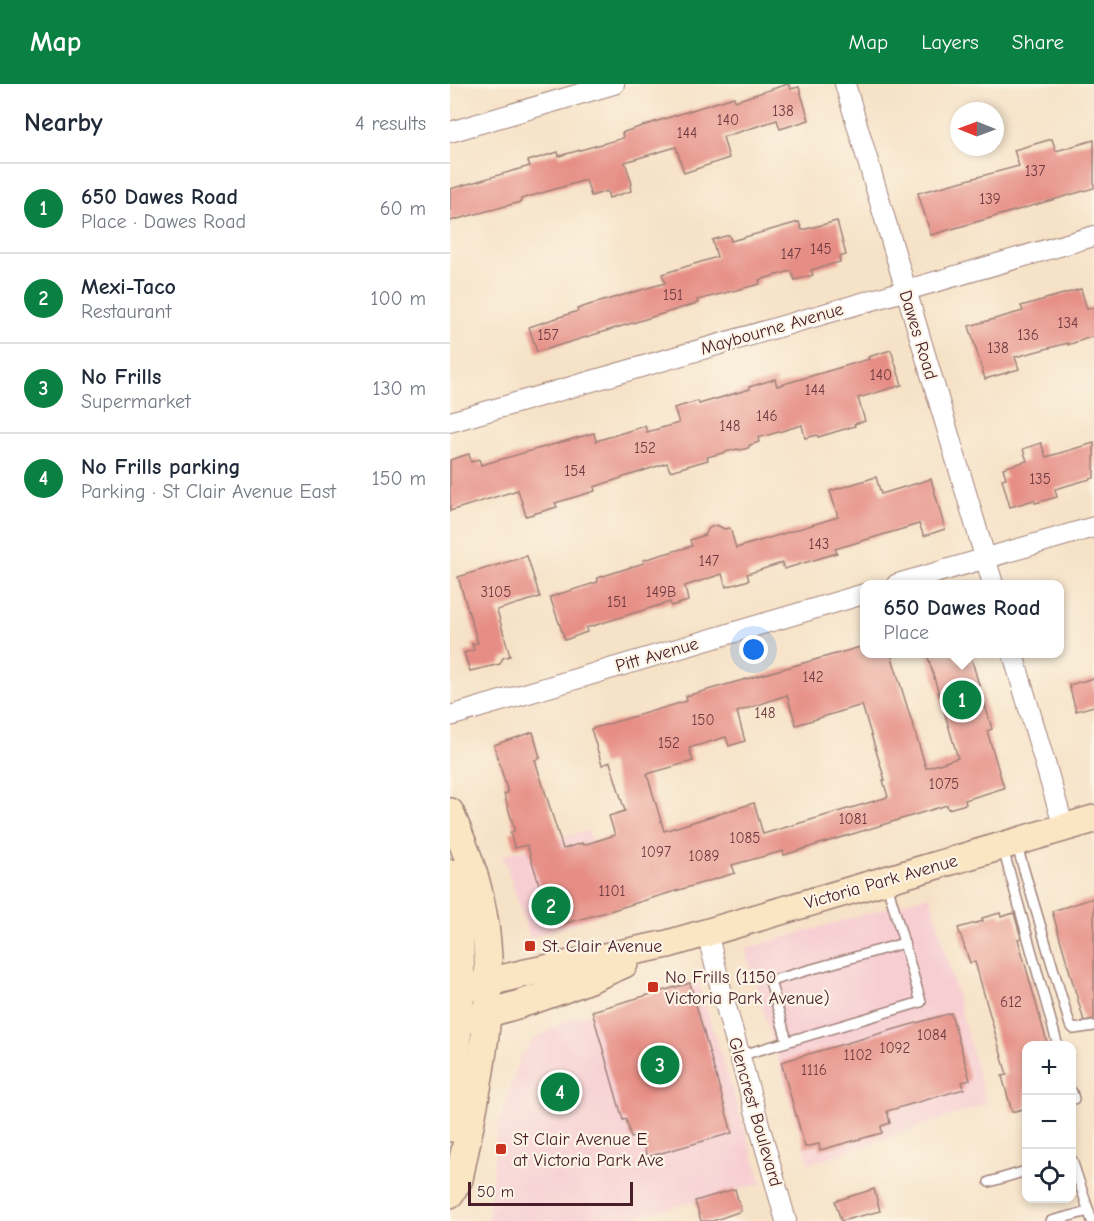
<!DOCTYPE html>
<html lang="en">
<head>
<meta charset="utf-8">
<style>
	:root { --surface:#fff; --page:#f6f6f7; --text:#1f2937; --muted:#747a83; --line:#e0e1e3; --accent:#0b8043 }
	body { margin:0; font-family:"Comic Neue",sans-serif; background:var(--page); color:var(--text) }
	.controls { position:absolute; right:18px; bottom:18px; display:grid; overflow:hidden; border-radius:12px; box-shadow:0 3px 9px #0003 }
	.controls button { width:54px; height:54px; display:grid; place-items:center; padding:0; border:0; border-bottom:2px solid var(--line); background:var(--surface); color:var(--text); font:30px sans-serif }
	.compass { position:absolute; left:500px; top:18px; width:54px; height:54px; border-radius:50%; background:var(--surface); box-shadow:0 3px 9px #0003; rotate:271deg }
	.scale { position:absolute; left:18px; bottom:15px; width:165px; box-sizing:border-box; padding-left:6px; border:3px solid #4a1f2b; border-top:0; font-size:16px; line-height:21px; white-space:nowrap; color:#4a1f2b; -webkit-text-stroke:4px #fcf5e5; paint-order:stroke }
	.you { position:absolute; left:304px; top:566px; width:21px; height:21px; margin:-15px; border:4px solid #fff; border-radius:50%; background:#1a73e8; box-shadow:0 0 0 9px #1a73e833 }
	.badge { display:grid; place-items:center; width:39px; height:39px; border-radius:50%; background:var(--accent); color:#fff; font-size:20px; font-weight:700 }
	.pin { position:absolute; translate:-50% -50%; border:3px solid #fff; box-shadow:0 2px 6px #0006 }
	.popup { position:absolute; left:410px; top:496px; width:204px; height:78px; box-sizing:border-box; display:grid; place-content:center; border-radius:12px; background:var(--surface); filter:drop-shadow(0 2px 4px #0005); font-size:20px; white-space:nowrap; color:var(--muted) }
	.popup b { font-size:22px; color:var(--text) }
	.popup::after { content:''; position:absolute; left:50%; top:100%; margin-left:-12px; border:12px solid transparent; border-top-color:var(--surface) }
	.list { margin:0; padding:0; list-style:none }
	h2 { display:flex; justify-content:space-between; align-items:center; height:78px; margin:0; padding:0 24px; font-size:26px }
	h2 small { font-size:20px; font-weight:400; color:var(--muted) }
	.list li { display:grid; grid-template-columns:39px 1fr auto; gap:18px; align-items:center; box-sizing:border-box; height:90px; padding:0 24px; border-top:2px solid var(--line) }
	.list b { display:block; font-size:22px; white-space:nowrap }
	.list p { margin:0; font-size:20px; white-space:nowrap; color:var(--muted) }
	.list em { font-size:20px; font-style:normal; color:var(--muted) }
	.icon { flex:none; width:33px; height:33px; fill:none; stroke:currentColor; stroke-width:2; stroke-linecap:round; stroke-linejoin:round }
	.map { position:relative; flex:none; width:644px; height:1137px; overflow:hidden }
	header { display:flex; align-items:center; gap:36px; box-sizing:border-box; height:84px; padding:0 30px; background:var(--accent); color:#fff }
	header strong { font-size:28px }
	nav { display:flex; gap:33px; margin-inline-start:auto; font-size:21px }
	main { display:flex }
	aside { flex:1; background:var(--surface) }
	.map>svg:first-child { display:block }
	.built { fill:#f7cfd3 }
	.building { fill:#e68e85; fill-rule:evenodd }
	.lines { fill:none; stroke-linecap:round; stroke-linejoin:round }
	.service-casing { stroke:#a08079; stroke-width:12 }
	.minor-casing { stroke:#a08079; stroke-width:22 }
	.secondary-casing { stroke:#a08079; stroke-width:30 }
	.service { stroke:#fff; stroke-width:9 }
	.minor { stroke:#fff; stroke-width:20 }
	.secondary { stroke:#fbe6c4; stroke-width:27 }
	.poi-dot { fill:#c8321e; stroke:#fcf5e5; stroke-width:2 }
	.labels { text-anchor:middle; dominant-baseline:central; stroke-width:4.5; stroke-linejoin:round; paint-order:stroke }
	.number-label { font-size:15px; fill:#713b42 }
	.street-label { font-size:18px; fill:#4a1f2b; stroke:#fcf5e5 }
	.poi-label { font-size:18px; fill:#4a1f2b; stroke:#fcf5e5; text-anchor:start }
</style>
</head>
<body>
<header>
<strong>Map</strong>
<nav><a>Map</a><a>Layers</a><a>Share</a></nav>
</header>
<main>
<aside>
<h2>Nearby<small>4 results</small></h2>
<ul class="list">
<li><span class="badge">1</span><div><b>650 Dawes Road</b><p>Place · Dawes Road</p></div><em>60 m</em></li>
<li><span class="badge">2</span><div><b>Mexi-Taco</b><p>Restaurant</p></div><em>100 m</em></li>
<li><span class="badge">3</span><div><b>No Frills</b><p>Supermarket</p></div><em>130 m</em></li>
<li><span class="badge">4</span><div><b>No Frills parking</b><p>Parking · St Clair Avenue East</p></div><em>150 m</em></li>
</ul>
</aside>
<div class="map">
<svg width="644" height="1137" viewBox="0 0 644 1137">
	<rect width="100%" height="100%" fill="#fcf5e5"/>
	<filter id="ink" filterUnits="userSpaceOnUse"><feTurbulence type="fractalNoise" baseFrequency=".0167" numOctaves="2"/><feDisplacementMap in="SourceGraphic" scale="12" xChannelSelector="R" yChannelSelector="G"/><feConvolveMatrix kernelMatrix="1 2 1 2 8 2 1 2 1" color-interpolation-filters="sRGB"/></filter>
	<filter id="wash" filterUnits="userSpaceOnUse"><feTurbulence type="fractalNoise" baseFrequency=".008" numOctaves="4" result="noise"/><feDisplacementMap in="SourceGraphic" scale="24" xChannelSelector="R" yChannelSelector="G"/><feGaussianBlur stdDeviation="1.35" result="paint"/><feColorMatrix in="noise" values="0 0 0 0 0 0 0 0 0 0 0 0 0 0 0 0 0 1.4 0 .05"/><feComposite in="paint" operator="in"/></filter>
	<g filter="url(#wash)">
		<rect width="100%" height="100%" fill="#f6e2c7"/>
		<g class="built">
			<path d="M 138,746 L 164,826 L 80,854 L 53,771 Z"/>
			<path d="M 480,811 L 536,1020 L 359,1080 L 295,865 Z"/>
			<path d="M 248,899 L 312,1099 L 183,1134 L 183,1137 L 38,1137 L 47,1044 L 70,973 L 85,954 L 118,936 Z"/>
		</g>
		<g id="blocks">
			<g class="building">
				<path d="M 338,0 L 341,5 L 349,3 L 359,36 L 330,45 L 327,36 L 273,53 L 279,74 L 234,89 L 226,63 L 175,78 L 182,100 L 180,101 L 181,107 L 159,114 L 157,107 L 141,112 L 136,96 L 71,115 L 71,118 L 0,137 L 0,105 L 80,82 L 78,77 L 108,68 L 109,72 L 173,54 L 172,49 L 177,47 L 242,26 L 284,13 L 285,17 Z"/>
				<path d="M 602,55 L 606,67 L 644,56 L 644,104 L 481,151 L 468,109 L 569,82 L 564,66 Z"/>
				<path d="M 387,137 L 396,171 L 389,173 L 390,178 L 361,186 L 363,191 L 345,196 L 341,187 L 309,196 L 310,200 L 247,216 L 248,219 L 87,268 L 79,243 L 128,227 L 127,225 L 139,221 L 215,199 L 212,190 L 267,173 L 262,156 L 279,151 L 281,157 L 349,138 L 352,146 Z"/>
				<path d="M 631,205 L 637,225 L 644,223 L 644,252 L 618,261 L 618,259 L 565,273 L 569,285 L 535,295 L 519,242 L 573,227 L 571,222 Z"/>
				<path d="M 441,266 L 452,301 L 408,314 L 415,337 L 404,340 L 405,342 L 368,353 L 367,351 L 355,354 L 352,341 L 308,354 L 309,358 L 300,361 L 298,364 L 290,366 L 287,365 L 257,373 L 258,376 L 220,387 L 217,379 L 144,403 L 145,407 L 105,419 L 107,423 L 76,432 L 68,406 L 0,427 L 0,376 L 19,370 L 21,378 L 29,375 L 31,381 L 144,349 L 146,357 L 195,342 L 197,348 L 229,339 L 224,324 L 248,317 L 249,320 L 300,305 L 299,303 L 325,295 L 327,302 L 419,275 L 418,273 Z"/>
				<path d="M 591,359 L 596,373 L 644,359 L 644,394 L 605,405 L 607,413 L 585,419 L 584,416 L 560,423 L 552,395 L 556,394 L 553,384 L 577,377 L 573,365 Z"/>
				<path d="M 426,393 L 431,410 L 481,395 L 495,445 L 474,452 L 469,440 L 385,465 L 387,469 L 334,485 L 332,479 L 297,490 L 299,496 L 276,503 L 272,490 L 235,502 L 238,517 L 221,522 L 220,518 L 136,544 L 137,548 L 115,556 L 100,513 L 148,498 L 147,494 L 194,479 L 193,476 L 242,462 L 240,456 L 255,451 L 259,444 L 267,441 L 274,445 L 280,444 L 286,464 L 388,433 L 380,407 Z"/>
				<path d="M 77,472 L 90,513 L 47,526 L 60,572 L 53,574 L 50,580 L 20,587 L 14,569 L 24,566 L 22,560 L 28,559 L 8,493 Z"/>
				<path d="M 414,562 L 414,570 L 441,570 L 476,684 L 508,674 L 477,570 L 520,570 L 542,645 L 537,647 L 554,704 L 515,716 L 516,720 L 498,725 L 497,721 L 334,771 L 333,767 L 282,781 L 285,789 L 153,829 L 109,841 L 100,836 L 77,761 L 65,764 L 60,749 L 64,747 L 64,744 L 54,710 L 58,709 L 44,661 L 83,648 L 90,674 L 85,676 L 113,765 L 132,759 L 133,761 L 165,751 L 159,732 L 175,727 L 160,678 L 152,681 L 141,645 L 237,617 L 236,612 ZM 337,611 L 346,641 L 412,621 L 435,696 L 433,696 L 438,713 L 313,750 L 304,719 L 214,747 L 197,690 L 243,677 L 239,664 L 276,653 L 279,662 L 295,657 L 287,628 Z"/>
				<path d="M 644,594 L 644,622 L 626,627 L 619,601 Z"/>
				<path d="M 644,814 L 644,935 L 634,937 L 602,827 Z"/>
				<path d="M 550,829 L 551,833 L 564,829 L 571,854 L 568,855 L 598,962 L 576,962 L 576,1024 L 562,1028 L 552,992 L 557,991 L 525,878 L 520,879 L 508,844 L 533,837 L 532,834 Z"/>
				<path d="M 240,899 L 282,1049 L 197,1073 L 191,1052 L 181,1054 L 176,1035 L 173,1036 L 142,927 Z"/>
				<path d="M 501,929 L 520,996 L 512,998 L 514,1005 L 437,1027 L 440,1039 L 431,1042 L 432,1049 L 370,1066 L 369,1060 L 355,1063 L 331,978 Z"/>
				<path d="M 285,1105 L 291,1127 L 263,1137 L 251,1137 L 245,1117 Z"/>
				<path d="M 424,1105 L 430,1127 L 391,1137 L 385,1117 Z"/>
			</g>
		</g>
	</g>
	<g filter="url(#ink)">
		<use href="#blocks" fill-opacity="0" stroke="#a08079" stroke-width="1.5"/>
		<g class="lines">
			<g class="service-casing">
				<g id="service">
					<path d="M 566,759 L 620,941 L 624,945 L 644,942"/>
					<path d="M 553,765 L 608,962"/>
					<path d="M 337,957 L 320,897 L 454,859"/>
					<path d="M 289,972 L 471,918 L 437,800"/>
					<path d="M 622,1008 L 624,1015"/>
					<path d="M 622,1076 L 642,1137"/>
					<path d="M 539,1098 L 576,1087"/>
					<path d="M 601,1137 L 639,1127"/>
				</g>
			</g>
			<g class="minor-casing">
				<g id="minor">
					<path d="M 395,0 L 543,500"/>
					<path d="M 0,48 L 164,0"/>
					<path d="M 0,338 L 644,152"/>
					<path d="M 447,500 L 644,443"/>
					<path d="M 563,570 L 614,744"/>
					<path d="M 0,632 L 414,510"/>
					<path d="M 257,848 L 271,905 L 336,1137"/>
				</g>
			</g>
			<g class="secondary-casing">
				<g id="secondary">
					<path d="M 0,728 C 12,757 25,788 31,819 C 51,910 27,1005 9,1095 L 0,1110"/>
					<path d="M 0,789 L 9,830 L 11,905 L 0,1044"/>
					<path d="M 0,908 L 71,890 L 218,860 L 644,735"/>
					<path d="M 20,934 C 73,921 124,903 174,880"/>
				</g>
			</g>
			<use href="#service" class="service"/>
			<use href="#minor" class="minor"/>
			<use href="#secondary" class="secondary"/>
		</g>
	</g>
	<g class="poi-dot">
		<rect x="74" y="856" width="12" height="12" rx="3"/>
		<rect x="197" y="897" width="12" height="12" rx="3"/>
		<rect x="45" y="1059" width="12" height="12" rx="3"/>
	</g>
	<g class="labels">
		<g class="number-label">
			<text x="333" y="27">138</text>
			<text x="278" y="36">140</text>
			<text x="237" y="49">144</text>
			<text x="585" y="87">137</text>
			<text x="540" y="115">139</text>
			<text x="371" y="165">145</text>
			<text x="341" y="170">147</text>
			<text x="223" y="211">151</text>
			<text x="618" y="239">134</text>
			<text x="98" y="251">157</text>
			<text x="578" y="251">136</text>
			<text x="548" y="264">138</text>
			<text x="431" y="291">140</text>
			<text x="365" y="306">144</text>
			<text x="317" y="332">146</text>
			<text x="280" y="342">148</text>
			<text x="195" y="364">152</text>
			<text x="125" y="387">154</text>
			<text x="590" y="395">135</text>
			<text x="369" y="460">143</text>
			<text x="259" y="477">147</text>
			<text x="46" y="508">3105</text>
			<text x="211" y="508">149B</text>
			<text x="167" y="518">151</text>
			<text x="363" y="593">142</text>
			<text x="315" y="629">148</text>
			<text x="253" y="636">150</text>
			<text x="219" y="659">152</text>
			<text x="494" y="700">1075</text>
			<text x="403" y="735">1081</text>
			<text x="295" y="754">1085</text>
			<text x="206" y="768">1097</text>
			<text x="254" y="772">1089</text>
			<text x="162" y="807">1101</text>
			<text x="561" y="918">612</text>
			<text x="482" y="951">1084</text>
			<text x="445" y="964">1092</text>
			<text x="408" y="971">1102</text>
			<text x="364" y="986">1116</text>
		</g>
		<g class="street-label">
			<text transform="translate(322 245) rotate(-16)">Maybourne Avenue</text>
			<text transform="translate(468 251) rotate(73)">Dawes Road</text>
			<text transform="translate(207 571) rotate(-16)">Pitt Avenue</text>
			<text transform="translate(431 798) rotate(-16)">Victoria Park Avenue</text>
			<text transform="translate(305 1028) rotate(74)">Glencrest Boulevard</text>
		</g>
		<g class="poi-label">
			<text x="92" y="862">St. Clair Avenue</text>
			<text x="215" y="893">No Frills (1150<tspan x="215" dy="21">Victoria Park Avenue)</tspan></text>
			<text x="63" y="1055">St Clair Avenue E<tspan x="63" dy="21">at Victoria Park Ave</tspan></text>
		</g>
	</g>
</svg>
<div class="controls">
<button>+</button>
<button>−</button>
<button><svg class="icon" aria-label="locate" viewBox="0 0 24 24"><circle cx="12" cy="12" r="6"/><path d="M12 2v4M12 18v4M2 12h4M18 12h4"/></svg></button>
</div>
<svg class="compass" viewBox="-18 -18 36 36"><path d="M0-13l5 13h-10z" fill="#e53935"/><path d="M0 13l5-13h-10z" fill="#747a83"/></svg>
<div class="scale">50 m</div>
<div class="you"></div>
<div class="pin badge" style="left:512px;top:616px">1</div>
<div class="popup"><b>650 Dawes Road</b>Place</div>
<div class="pin badge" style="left:101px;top:822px">2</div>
<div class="pin badge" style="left:210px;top:981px">3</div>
<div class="pin badge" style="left:110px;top:1008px">4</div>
</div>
</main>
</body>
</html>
